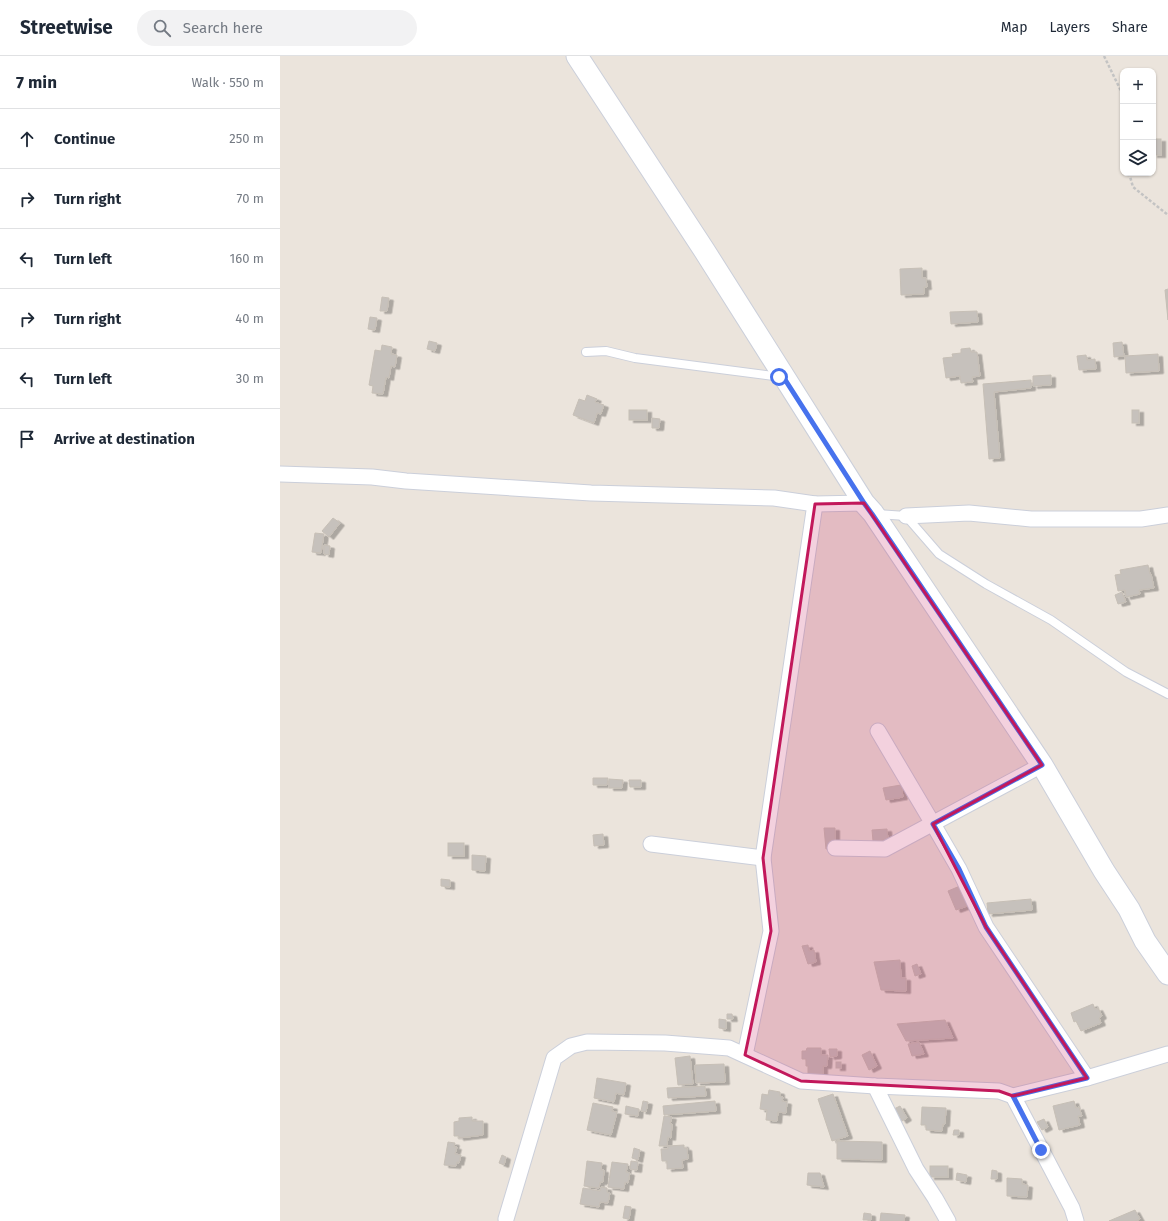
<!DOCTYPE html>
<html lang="en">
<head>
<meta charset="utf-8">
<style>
	:root { --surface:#fff; --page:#f2f2f3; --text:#1f2937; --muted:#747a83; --line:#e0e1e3 }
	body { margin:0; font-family:"Fira Sans",sans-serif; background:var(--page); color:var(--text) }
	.controls { position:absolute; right:12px; top:12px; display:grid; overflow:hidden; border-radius:8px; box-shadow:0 1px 3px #0004 }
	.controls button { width:36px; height:36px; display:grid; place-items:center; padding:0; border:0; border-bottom:1px solid var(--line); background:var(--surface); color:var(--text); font:20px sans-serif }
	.stop { position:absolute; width:12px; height:12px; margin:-9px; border:3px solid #4772ed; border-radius:50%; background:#fff }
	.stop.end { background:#4772ed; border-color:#fff; box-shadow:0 1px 4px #0008 }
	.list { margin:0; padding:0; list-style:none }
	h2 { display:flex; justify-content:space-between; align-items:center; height:52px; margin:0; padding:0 16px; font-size:17px }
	h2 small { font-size:13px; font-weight:400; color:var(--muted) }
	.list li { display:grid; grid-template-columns:26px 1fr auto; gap:12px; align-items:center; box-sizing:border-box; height:60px; padding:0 16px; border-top:1px solid var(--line) }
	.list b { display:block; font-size:15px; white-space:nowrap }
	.list em { font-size:13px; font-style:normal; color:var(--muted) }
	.icon { flex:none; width:22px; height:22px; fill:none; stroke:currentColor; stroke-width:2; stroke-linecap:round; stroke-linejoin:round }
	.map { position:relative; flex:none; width:888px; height:1165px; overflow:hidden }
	header { display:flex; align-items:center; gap:24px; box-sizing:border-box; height:56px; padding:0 20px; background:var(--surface); border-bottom:1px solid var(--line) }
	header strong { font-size:19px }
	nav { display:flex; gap:22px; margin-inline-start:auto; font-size:14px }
	.search { width:280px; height:36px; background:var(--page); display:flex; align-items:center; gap:10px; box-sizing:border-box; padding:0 14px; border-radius:22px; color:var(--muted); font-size:15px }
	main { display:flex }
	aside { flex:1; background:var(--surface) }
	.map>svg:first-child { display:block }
	.building { fill:#c6c1bc; stroke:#c6bfb6; filter:url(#shadow) }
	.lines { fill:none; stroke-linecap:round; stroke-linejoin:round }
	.lane-casing { stroke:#cbcfda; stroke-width:10 }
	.street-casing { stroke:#cbcfda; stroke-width:17 }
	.secondary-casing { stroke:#cbcfda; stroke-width:23 }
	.path { stroke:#c3c3c3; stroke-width:2.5; stroke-dasharray:3 2; stroke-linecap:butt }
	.lane { stroke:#fff; stroke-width:8 }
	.street { stroke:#fff; stroke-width:15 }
	.secondary { stroke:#fff; stroke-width:21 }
	.route { stroke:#4772ed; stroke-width:5 }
	.marked { fill:#c2185b; fill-opacity:0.2; stroke:#c2185b; stroke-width:3; stroke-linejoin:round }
</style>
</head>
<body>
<header>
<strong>Streetwise</strong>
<div class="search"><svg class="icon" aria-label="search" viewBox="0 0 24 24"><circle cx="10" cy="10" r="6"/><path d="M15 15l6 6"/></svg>Search here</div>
<nav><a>Map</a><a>Layers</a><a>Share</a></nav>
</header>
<main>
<aside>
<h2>7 min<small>Walk · 550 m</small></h2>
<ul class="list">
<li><svg class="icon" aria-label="ahead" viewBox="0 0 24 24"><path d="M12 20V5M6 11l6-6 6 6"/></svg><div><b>Continue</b></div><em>250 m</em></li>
<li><svg class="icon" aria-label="right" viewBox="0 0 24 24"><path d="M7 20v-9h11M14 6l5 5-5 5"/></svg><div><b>Turn right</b></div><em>70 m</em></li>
<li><svg class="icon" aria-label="left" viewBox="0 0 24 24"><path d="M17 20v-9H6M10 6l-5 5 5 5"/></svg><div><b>Turn left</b></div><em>160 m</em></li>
<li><svg class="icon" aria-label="right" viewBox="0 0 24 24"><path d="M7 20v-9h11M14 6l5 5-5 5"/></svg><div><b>Turn right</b></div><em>40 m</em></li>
<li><svg class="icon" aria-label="left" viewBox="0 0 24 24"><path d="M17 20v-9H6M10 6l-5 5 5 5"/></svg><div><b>Turn left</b></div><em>30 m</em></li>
<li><svg class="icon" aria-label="arrive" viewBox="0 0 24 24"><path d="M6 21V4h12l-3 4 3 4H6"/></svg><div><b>Arrive at destination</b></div></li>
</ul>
</aside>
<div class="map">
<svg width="888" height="1165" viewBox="0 0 888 1165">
	<defs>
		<filter id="shadow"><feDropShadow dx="4.5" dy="2.5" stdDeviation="0" flood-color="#0004"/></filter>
	</defs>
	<rect width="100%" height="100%" fill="#ebe4dc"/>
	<g class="building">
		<rect x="873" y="83" width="8" height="16"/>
		<path d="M 642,212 L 642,222 L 646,222 L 647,231 L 644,231 L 644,238 L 621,239 L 620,213 Z"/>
		<path d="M 888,233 L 888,264 L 885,234 Z"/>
		<path d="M 102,241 L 109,242 L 107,255 L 100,255 Z"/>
		<path d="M 697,255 L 698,266 L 671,268 L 670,256 Z"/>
		<path d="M 90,261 L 97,262 L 95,274 L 88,273 Z"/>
		<path d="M 149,285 L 157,287 L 155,295 L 147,293 Z"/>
		<path d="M 842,286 L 844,300 L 834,301 L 833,287 Z"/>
		<path d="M 102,289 L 112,291 L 111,298 L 117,299 L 115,311 L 111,310 L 109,322 L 106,321 L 103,338 L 92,337 L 93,330 L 89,329 L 95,294 L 101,295 Z"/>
		<path d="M 690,292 L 691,296 L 697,296 L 700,320 L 692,321 L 693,326 L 681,327 L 680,320 L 666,322 L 663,302 L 673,301 L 672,298 L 681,297 L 681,293 Z"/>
		<path d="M 878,298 L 879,315 L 846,317 L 845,300 Z"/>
		<path d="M 806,299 L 807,304 L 815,303 L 816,313 L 799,314 L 797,300 Z"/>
		<path d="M 771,319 L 771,329 L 753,330 L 753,320 Z"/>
		<path d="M 751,324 L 751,332 L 714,336 L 720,402 L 709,403 L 703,328 Z"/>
		<path d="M 307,339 L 317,343 L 315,346 L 324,349 L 321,358 L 317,357 L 314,367 L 293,359 L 299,343 L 305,345 Z"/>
		<rect x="349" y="354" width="18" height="10"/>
		<rect x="852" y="354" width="7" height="13"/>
		<path d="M 372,362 L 380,363 L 379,372 L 372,372 Z"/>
		<path d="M 53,462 L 60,467 L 49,481 L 42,475 Z"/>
		<path d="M 35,477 L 44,478 L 41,497 L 32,496 Z"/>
		<path d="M 44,489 L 50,490 L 49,499 L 44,498 Z"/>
		<path d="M 868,509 L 870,518 L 871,518 L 874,532 L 859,534 L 860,538 L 846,541 L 845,534 L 838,535 L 835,519 L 841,518 L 840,514 Z"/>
		<path d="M 842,536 L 846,546 L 838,548 L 835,539 Z"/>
		<path d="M 313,722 L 328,722 L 327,729 L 313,729 Z"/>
		<path d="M 329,723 L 343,724 L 342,732 L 329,732 Z"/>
		<path d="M 349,724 L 361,724 L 361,731 L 350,731 Z"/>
		<path d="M 621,729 L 623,741 L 606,744 L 603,732 Z"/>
		<path d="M 544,772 L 555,772 L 555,792 L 546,793 Z"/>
		<path d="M 607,773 L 608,784 L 593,785 L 592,774 Z"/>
		<path d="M 323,778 L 324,789 L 314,790 L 313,779 Z"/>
		<rect x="168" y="787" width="16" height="13"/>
		<path d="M 192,799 L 206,800 L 205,815 L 192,814 Z"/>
		<path d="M 161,823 L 170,824 L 170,831 L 161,830 Z"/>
		<path d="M 680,830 L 687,850 L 676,854 L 668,835 Z"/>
		<path d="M 751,843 L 752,854 L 708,858 L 707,847 Z"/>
		<path d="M 528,889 L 529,895 L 534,894 L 536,906 L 528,908 L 522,890 Z"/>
		<path d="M 620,904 L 621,922 L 626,922 L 626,935 L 601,934 L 594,906 Z"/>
		<path d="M 637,908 L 641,918 L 635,920 L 632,910 Z"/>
		<path d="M 813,948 L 815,953 L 818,952 L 822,960 L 819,962 L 821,967 L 801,975 L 796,965 L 794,966 L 791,957 Z"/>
		<path d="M 447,958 L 452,958 L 453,963 L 447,963 Z"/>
		<path d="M 439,963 L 446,964 L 446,973 L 439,972 Z"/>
		<path d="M 665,964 L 673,982 L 626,985 L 617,968 Z"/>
		<path d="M 639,986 L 644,998 L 632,1000 L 628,988 Z"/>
		<path d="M 527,992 L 541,992 L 541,999 L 548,999 L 547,1010 L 543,1010 L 543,1018 L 528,1018 L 528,1010 L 526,1010 L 526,1003 L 522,1003 L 522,995 L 526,995 Z"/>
		<path d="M 549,993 L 557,993 L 557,1000 L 550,1001 Z"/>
		<path d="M 590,995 L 597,1010 L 589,1014 L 582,999 Z"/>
		<path d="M 410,1000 L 413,1028 L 398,1029 L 395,1002 Z"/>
		<rect x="556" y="1006" width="5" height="6"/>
		<path d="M 444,1008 L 445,1026 L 416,1027 L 415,1009 Z"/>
		<path d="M 317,1022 L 346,1027 L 344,1039 L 336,1037 L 334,1046 L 314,1042 Z"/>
		<path d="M 425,1030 L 426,1040 L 388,1042 L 387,1032 Z"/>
		<path d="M 489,1034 L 500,1036 L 500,1040 L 503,1041 L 502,1045 L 507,1046 L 506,1057 L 498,1056 L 497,1065 L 486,1064 L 487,1054 L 480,1053 L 482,1038 L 488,1039 Z"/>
		<path d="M 553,1038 L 568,1080 L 552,1085 L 538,1043 Z"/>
		<path d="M 363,1045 L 368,1046 L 366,1056 L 361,1055 Z"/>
		<path d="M 435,1045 L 436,1055 L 384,1059 L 383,1050 Z"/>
		<path d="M 794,1045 L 796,1052 L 799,1051 L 802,1060 L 798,1060 L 800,1069 L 779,1074 L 773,1050 Z"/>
		<path d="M 313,1047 L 333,1051 L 332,1055 L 337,1056 L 331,1079 L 307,1074 Z"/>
		<path d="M 346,1050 L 359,1053 L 358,1060 L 345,1058 Z"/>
		<path d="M 620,1050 L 627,1062 L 622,1065 L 614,1053 Z"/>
		<path d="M 642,1051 L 666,1052 L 665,1068 L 663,1068 L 662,1075 L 646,1074 L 646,1069 L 641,1069 Z"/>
		<path d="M 384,1060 L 392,1061 L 390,1068 L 392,1068 L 391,1082 L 388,1081 L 387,1090 L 379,1090 Z"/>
		<path d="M 192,1061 L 192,1065 L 203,1065 L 203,1079 L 179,1082 L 179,1080 L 174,1080 L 174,1066 L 179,1065 L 179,1062 Z"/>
		<path d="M 764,1063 L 768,1071 L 762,1074 L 757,1066 Z"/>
		<path d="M 674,1074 L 679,1074 L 679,1079 L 673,1079 Z"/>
		<path d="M 557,1085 L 602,1086 L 602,1104 L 557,1103 Z"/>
		<path d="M 168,1086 L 175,1087 L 174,1091 L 177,1091 L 175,1098 L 181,1099 L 179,1107 L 177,1106 L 176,1110 L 164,1109 Z"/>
		<path d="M 404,1089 L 404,1092 L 407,1092 L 408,1103 L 402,1104 L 403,1112 L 387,1113 L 387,1105 L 382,1105 L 381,1093 L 388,1093 L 388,1090 Z"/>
		<path d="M 354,1092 L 360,1094 L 358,1104 L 352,1102 Z"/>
		<path d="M 222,1099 L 226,1101 L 224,1109 L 219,1107 Z"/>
		<path d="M 307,1105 L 322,1107 L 321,1114 L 324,1114 L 323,1126 L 320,1126 L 319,1132 L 304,1130 Z"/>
		<path d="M 351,1105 L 358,1106 L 357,1114 L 350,1113 Z"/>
		<path d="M 332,1106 L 348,1108 L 346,1116 L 350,1117 L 348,1127 L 345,1126 L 344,1133 L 328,1131 Z"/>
		<rect x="650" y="1110" width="18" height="11"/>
		<path d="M 712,1114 L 717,1115 L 717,1123 L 711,1123 Z"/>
		<path d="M 528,1117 L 540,1117 L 544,1131 L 527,1129 Z"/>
		<path d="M 677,1117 L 687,1119 L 686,1126 L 676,1124 Z"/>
		<path d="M 727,1122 L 742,1123 L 742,1128 L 748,1129 L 747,1141 L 727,1140 Z"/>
		<path d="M 321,1131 L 327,1132 L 327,1136 L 330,1137 L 328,1147 L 320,1146 L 319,1151 L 300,1148 L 303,1132 L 320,1135 Z"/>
		<path d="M 345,1150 L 351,1151 L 349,1163 L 343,1162 Z"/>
		<path d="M 855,1154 L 860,1163 L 855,1165 L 829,1165 Z"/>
		<path d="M 584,1157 L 591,1158 L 591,1164 L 583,1164 Z"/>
		<path d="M 601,1157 L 625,1159 L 624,1165 L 600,1165 Z"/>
	</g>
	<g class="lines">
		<g class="lane-casing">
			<g id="lane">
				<path d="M 306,296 L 326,295 L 355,302 L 501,321"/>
				<path d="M 597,458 L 626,460 L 659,498 L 706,528 L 771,564 L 846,616 L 888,638"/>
			</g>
		</g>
		<g class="street-casing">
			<g id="street">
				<path d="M 0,418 L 92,421 L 126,425 L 311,437 L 494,442 L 535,448 L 584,447"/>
				<path d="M 626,460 L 689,457 L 751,463 L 861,463 L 888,459"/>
				<path d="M 598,675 L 653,768 L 679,813 L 706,871 L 807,1022"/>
				<path d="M 371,788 L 483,802"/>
				<path d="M 555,792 L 605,793 L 762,709"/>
				<path d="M 465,999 L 491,875 L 483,802 L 535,448"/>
				<path d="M 595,1030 L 636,1113 L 655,1142 L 668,1165"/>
				<path d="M 733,1040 L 792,1152 L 796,1165"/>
				<path d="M 226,1163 L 274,1002 L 291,990 L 307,986 L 385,987 L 449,992 L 521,1025 L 595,1030 L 719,1035 L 733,1040 L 807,1022 L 888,998"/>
			</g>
		</g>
		<g class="secondary-casing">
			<path id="secondary" d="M 297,0 L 424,194 L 584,447 L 593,457 L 762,709 L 824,815 L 849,853 L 865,885 L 888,918"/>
		</g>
		<g class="path">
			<path d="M 824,0 L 842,37 L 843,95"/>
			<path d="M 849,117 L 853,131 L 888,159"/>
		</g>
		<use href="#lane" class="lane"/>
		<use href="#street" class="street"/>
		<use href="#secondary" class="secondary"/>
	</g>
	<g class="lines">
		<path class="route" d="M 499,321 L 504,322 L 584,447 L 592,458 L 762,709 L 653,768 L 679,813 L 706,871 L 807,1022 L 733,1040 L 761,1094"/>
	</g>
	<path class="marked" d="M 584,447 L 762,709 L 653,768 L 706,871 L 807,1022 L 733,1040 L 719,1035 L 521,1025 L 465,999 L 491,875 L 483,802 L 535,448 Z"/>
</svg>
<div class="controls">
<button>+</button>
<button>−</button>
<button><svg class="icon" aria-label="layers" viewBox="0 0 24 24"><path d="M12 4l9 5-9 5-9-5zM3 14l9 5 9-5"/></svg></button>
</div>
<div class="stop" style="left:499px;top:321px"></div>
<div class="stop end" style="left:761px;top:1094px"></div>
</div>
</main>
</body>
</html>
